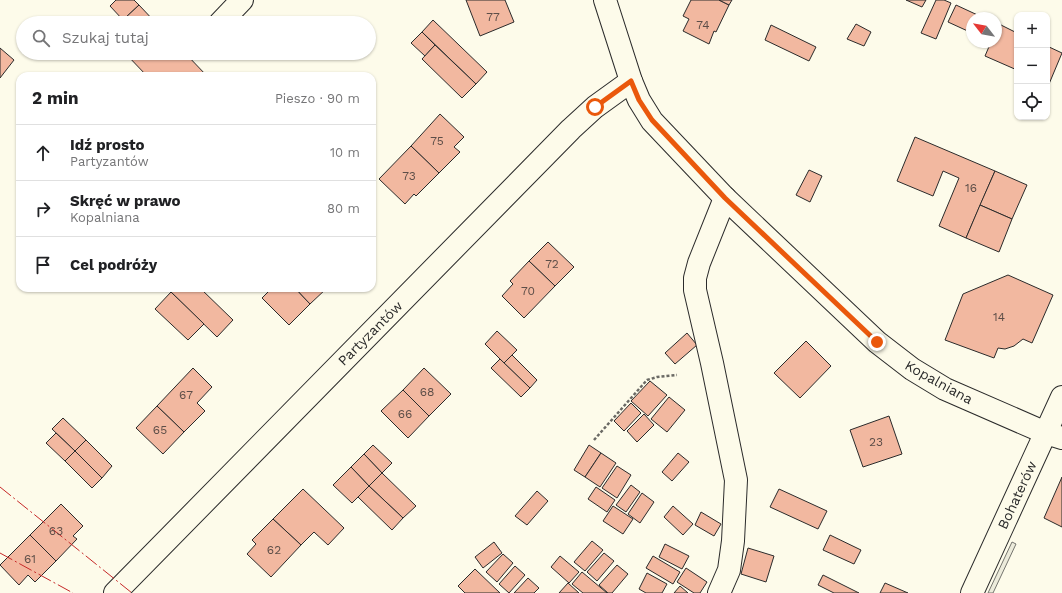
<!DOCTYPE html>
<html lang="pl">
<head>
<meta charset="utf-8">
<style>
	:root { --surface:#fff; --page:#f6f6f6; --text:#202124; --muted:#757577; --line:#e0e0e0 }
	body { margin:0; font-family:"Work Sans",sans-serif; background:var(--page); color:var(--text) }
	.controls { position:absolute; right:12px; top:12px; display:grid; overflow:hidden; border-radius:8px; box-shadow:0 1px 3px #0004 }
	.controls button { width:36px; height:36px; display:grid; place-items:center; padding:0; border:0; border-bottom:1px solid var(--line); background:var(--surface); color:var(--text); font:20px sans-serif }
	.compass { position:absolute; left:966px; top:12px; width:36px; height:36px; border-radius:50%; background:var(--surface); box-shadow:0 1px 3px #0004; rotate:301deg }
	.stop { position:absolute; width:12px; height:12px; margin:-9px; border:3px solid #ea580c; border-radius:50%; background:#fff }
	.stop.end { background:#ea580c; border-color:#fff; box-shadow:0 1px 4px #0008 }
	.list { margin:0; padding:0; list-style:none }
	h2 { display:flex; justify-content:space-between; align-items:center; height:52px; margin:0; padding:0 16px; font-size:17px }
	h2 small { font-size:13px; font-weight:400; color:var(--muted) }
	.list li { display:grid; grid-template-columns:26px 1fr auto; gap:12px; align-items:center; box-sizing:border-box; height:56px; padding:0 16px; border-top:1px solid var(--line) }
	.list b { display:block; font-size:15px; white-space:nowrap }
	.list p { margin:0; font-size:13px; white-space:nowrap; color:var(--muted) }
	.list em { font-size:13px; font-style:normal; color:var(--muted) }
	.icon { flex:none; width:22px; height:22px; fill:none; stroke:currentColor; stroke-width:2; stroke-linecap:round; stroke-linejoin:round }
	.map { position:relative; flex:none; width:1062px; height:593px; overflow:hidden }
	.search { position:absolute; background:var(--surface); box-shadow:0 1px 3px #0004; left:16px; top:16px; width:360px; height:44px; display:flex; align-items:center; gap:10px; box-sizing:border-box; padding:0 14px; border-radius:22px; color:var(--muted); font-size:15px }
	.panel { position:absolute; background:var(--surface); box-shadow:0 1px 3px #0004; left:16px; top:72px; width:360px; height:220px; border-radius:12px }
	.map>svg:first-child { display:block }
	.green { fill:#ecebdb; stroke:#74746e }
	.building { fill:#f2b8a0; stroke:#2b2b2b }
	.lines { fill:none; stroke-linecap:round; stroke-linejoin:round }
	.minor-casing { stroke:#2b2b2b; stroke-width:24 }
	.path { stroke:#6a6964; stroke-width:2.5; stroke-dasharray:3 2; stroke-linecap:butt }
	.minor { stroke:#fdfbea; stroke-width:22 }
	.power { stroke:#c62828; stroke-width:1; stroke-dasharray:14 3 2 3; stroke-linecap:butt }
	.route { stroke:#ea580c; stroke-width:5 }
	.labels { text-anchor:middle; dominant-baseline:central; stroke-width:3; stroke-linejoin:round; paint-order:stroke }
	.number-label { font-size:12px; fill:#5d4e48 }
	.street-label { font-size:14px; fill:#2b2b2b; stroke:#fdfbea }
</style>
</head>
<body>
<div class="map">
<svg width="1062" height="593" viewBox="0 0 1062 593">
	<rect width="100%" height="100%" fill="#fdfbea"/>
	<path class="green" d="M 1012,542 L 1016,544 L 993,593 L 988,593 Z"/>
	<g class="building">
		<path d="M 116,0 L 134,0 L 139,5 L 123,20 L 110,6 Z"/>
		<path d="M 466,0 L 505,0 L 514,22 L 480,36 Z"/>
		<path d="M 691,0 L 719,0 L 729,5 L 716,32 L 714,31 L 709,44 L 683,31 L 689,19 L 683,16 Z"/>
		<path d="M 719,0 L 732,0 L 729,5 Z"/>
		<path d="M 906,0 L 926,0 L 922,7 Z"/>
		<path d="M 936,0 L 944,0 L 951,3 L 936,39 L 921,33 Z"/>
		<path d="M 139,5 L 156,23 L 120,23 L 123,20 Z"/>
		<path d="M 956,5 L 984,18 L 972,18 L 972,33 L 948,22 Z"/>
		<path d="M 433,20 L 487,72 L 476,84 L 422,32 Z"/>
		<path d="M 856,24 L 871,32 L 864,46 L 847,39 Z"/>
		<path d="M 999,24 L 1017,33 L 1017,70 L 985,56 L 991,42 L 996,42 L 996,31 Z"/>
		<path d="M 771,25 L 816,47 L 809,61 L 765,40 Z"/>
		<path d="M 422,32 L 435,45 L 425,56 L 411,43 Z"/>
		<path d="M 435,45 L 476,84 L 462,98 L 422,59 Z"/>
		<path d="M 1047,46 L 1062,53 L 1049,84 L 1047,83 Z"/>
		<path d="M 0,48 L 14,60 L 0,78 Z"/>
		<path d="M 125,53 L 185,53 L 207,76 L 147,76 Z"/>
		<path d="M 440,114 L 464,137 L 454,147 L 460,152 L 439,173 L 411,146 Z"/>
		<path d="M 915,137 L 995,171 L 966,238 L 939,226 L 959,178 L 943,171 L 933,196 L 897,181 Z"/>
		<path d="M 411,146 L 439,173 L 416,196 L 414,194 L 405,204 L 379,179 Z"/>
		<path d="M 809,170 L 822,176 L 810,202 L 796,195 Z"/>
		<path d="M 995,171 L 1027,185 L 1012,219 L 980,205 Z"/>
		<path d="M 980,205 L 1012,219 L 999,252 L 966,238 Z"/>
		<path d="M 548,242 L 574,267 L 555,286 L 529,261 Z"/>
		<path d="M 529,261 L 555,286 L 524,318 L 502,296 L 513,284 L 510,281 Z"/>
		<path d="M 1008,275 L 1053,295 L 1032,343 L 1023,339 L 1014,346 L 1005,349 L 998,348 L 994,358 L 945,340 L 963,294 Z"/>
		<path d="M 175,288 L 200,288 L 233,320 L 217,337 L 171,292 Z"/>
		<path d="M 272,288 L 295,288 L 310,304 L 289,325 L 262,298 Z"/>
		<path d="M 295,288 L 327,288 L 310,304 Z"/>
		<path d="M 171,292 L 204,324 L 188,340 L 155,309 Z"/>
		<path d="M 497,331 L 517,350 L 504,363 L 485,344 Z"/>
		<path d="M 687,333 L 697,345 L 675,364 L 665,353 Z"/>
		<path d="M 806,341 L 831,366 L 800,398 L 774,373 Z"/>
		<path d="M 512,355 L 537,380 L 530,388 L 504,363 Z"/>
		<path d="M 500,359 L 530,388 L 521,397 L 491,368 Z"/>
		<path d="M 193,368 L 212,387 L 197,403 L 205,411 L 184,432 L 157,406 Z"/>
		<path d="M 424,368 L 451,394 L 429,416 L 403,390 Z"/>
		<path d="M 650,381 L 667,395 L 648,416 L 631,401 Z"/>
		<path d="M 403,390 L 429,416 L 408,438 L 381,411 Z"/>
		<path d="M 669,397 L 685,410 L 667,432 L 651,419 Z"/>
		<path d="M 631,403 L 641,413 L 624,431 L 614,421 Z"/>
		<path d="M 157,406 L 184,432 L 163,454 L 136,428 Z"/>
		<path d="M 644,414 L 654,425 L 637,442 L 627,431 Z"/>
		<path d="M 889,416 L 902,454 L 863,467 L 850,430 Z"/>
		<path d="M 63,418 L 86,440 L 75,451 L 52,429 Z"/>
		<path d="M 56,433 L 75,451 L 65,461 L 46,443 Z"/>
		<path d="M 86,440 L 112,466 L 102,478 L 75,451 Z"/>
		<path d="M 373,445 L 392,463 L 382,473 L 364,454 Z"/>
		<path d="M 589,445 L 601,453 L 585,477 L 574,470 Z"/>
		<path d="M 75,451 L 102,478 L 92,488 L 65,461 Z"/>
		<path d="M 601,453 L 616,463 L 600,487 L 585,477 Z"/>
		<path d="M 678,453 L 689,462 L 672,481 L 662,472 Z"/>
		<path d="M 364,454 L 382,473 L 369,486 L 351,467 Z"/>
		<path d="M 617,466 L 631,475 L 617,498 L 602,488 Z"/>
		<path d="M 351,467 L 369,486 L 352,503 L 333,485 Z"/>
		<path d="M 382,473 L 416,506 L 403,518 L 369,486 Z"/>
		<path d="M 1062,477 L 1062,527 L 1044,518 Z"/>
		<path d="M 631,485 L 640,492 L 626,512 L 616,505 Z"/>
		<path d="M 369,486 L 403,518 L 392,530 L 358,497 Z"/>
		<path d="M 596,487 L 615,500 L 607,512 L 588,499 Z"/>
		<path d="M 303,489 L 344,528 L 328,545 L 314,532 L 301,545 L 273,519 Z"/>
		<path d="M 779,489 L 827,511 L 818,529 L 770,507 Z"/>
		<path d="M 537,491 L 548,501 L 527,525 L 515,516 Z"/>
		<path d="M 642,493 L 654,502 L 640,523 L 628,514 Z"/>
		<path d="M 61,504 L 83,526 L 73,536 L 77,539 L 56,561 L 30,535 Z"/>
		<path d="M 613,506 L 633,519 L 623,534 L 603,521 Z"/>
		<path d="M 673,506 L 693,524 L 683,535 L 664,517 Z"/>
		<path d="M 701,512 L 721,524 L 714,536 L 695,525 Z"/>
		<path d="M 273,519 L 301,545 L 271,577 L 247,554 L 256,544 L 252,540 Z"/>
		<path d="M 30,535 L 56,561 L 35,582 L 28,575 L 19,585 L 0,565 Z"/>
		<path d="M 830,535 L 861,550 L 854,564 L 823,550 Z"/>
		<path d="M 592,541 L 603,550 L 585,571 L 574,562 Z"/>
		<path d="M 494,542 L 502,553 L 483,568 L 475,557 Z"/>
		<path d="M 665,544 L 689,556 L 682,569 L 659,557 Z"/>
		<path d="M 748,548 L 774,556 L 766,582 L 741,574 Z"/>
		<path d="M 604,553 L 614,561 L 597,581 L 587,572 Z"/>
		<path d="M 503,554 L 513,563 L 497,582 L 486,572 Z"/>
		<path d="M 560,556 L 579,572 L 569,583 L 551,567 Z"/>
		<path d="M 653,556 L 680,572 L 673,584 L 646,568 Z"/>
		<path d="M 617,565 L 628,574 L 612,593 L 608,593 L 599,585 Z"/>
		<path d="M 515,566 L 525,575 L 509,593 L 499,584 Z"/>
		<path d="M 686,568 L 707,582 L 700,593 L 694,593 L 677,582 Z"/>
		<path d="M 475,569 L 500,593 L 465,593 L 458,586 Z"/>
		<path d="M 582,572 L 607,593 L 583,593 L 572,584 Z"/>
		<path d="M 647,573 L 667,584 L 662,593 L 646,593 L 639,589 Z"/>
		<path d="M 823,575 L 859,593 L 834,593 L 818,585 Z"/>
		<path d="M 528,578 L 539,588 L 534,593 L 514,593 Z"/>
		<path d="M 568,583 L 579,593 L 559,593 Z"/>
		<path d="M 885,583 L 908,593 L 880,593 Z"/>
		<path d="M 680,586 L 688,593 L 674,593 Z"/>
	</g>
	<g class="lines">
		<g class="minor-casing">
			<g id="minor">
				<path d="M 605,0 L 631,81 L 639,100 L 652,121 L 725,198 L 877,342 L 912,369 L 945,389 L 1046,433 L 1062,438"/>
				<path d="M 220,23 L 242,0"/>
				<path d="M 115,593 L 571,129 L 595,107 L 631,81"/>
				<path d="M 719,593 L 729,570 L 733,541 L 736,480 L 712,363 L 695,290 L 695,278 L 699,263 L 725,198"/>
				<path d="M 972,593 L 1062,397"/>
			</g>
		</g>
		<path class="path" d="M 594,440 L 647,380 L 657,377 L 677,375"/>
		<use href="#minor" class="minor"/>
		<g class="power">
			<path d="M 0,487 L 132,593"/>
			<path d="M 0,553 L 73,593"/>
		</g>
	</g>
	<g class="lines">
		<path class="route" d="M 595,107 L 631,81 L 639,100 L 652,120 L 725,198 L 877,342"/>
	</g>
	<g class="labels">
		<g class="number-label">
			<text x="493" y="17">77</text>
			<text x="703" y="25">74</text>
			<text x="437" y="141">75</text>
			<text x="409" y="176">73</text>
			<text x="971" y="188">16</text>
			<text x="552" y="264">72</text>
			<text x="528" y="291">70</text>
			<text x="999" y="317">14</text>
			<text x="427" y="392">68</text>
			<text x="186" y="395">67</text>
			<text x="405" y="414">66</text>
			<text x="160" y="430">65</text>
			<text x="876" y="442">23</text>
			<text x="56" y="531">63</text>
			<text x="274" y="550">62</text>
			<text x="30" y="559">61</text>
		</g>
		<g class="street-label">
			<text transform="translate(370 333) rotate(-45)">Partyzantów</text>
			<text transform="translate(939 382) rotate(29)">Kopalniana</text>
			<text transform="translate(1017 495) rotate(-65)">Bohaterów</text>
		</g>
	</g>
</svg>
<div class="controls">
<button>+</button>
<button>−</button>
<button><svg class="icon" aria-label="locate" viewBox="0 0 24 24"><circle cx="12" cy="12" r="6"/><path d="M12 2v4M12 18v4M2 12h4M18 12h4"/></svg></button>
</div>
<svg class="compass" viewBox="-18 -18 36 36"><path d="M0-13l5 13h-10z" fill="#e53935"/><path d="M0 13l5-13h-10z" fill="#757577"/></svg>
<div class="stop" style="left:595px;top:107px"></div>
<div class="stop end" style="left:877px;top:342px"></div>
<div class="search"><svg class="icon" aria-label="search" viewBox="0 0 24 24"><circle cx="10" cy="10" r="6"/><path d="M15 15l6 6"/></svg>Szukaj tutaj</div>
<section class="panel">
<h2>2 min<small>Pieszo · 90 m</small></h2>
<ul class="list">
<li><svg class="icon" aria-label="ahead" viewBox="0 0 24 24"><path d="M12 20V5M6 11l6-6 6 6"/></svg><div><b>Idź prosto</b><p>Partyzantów</p></div><em>10 m</em></li>
<li><svg class="icon" aria-label="right" viewBox="0 0 24 24"><path d="M7 20v-9h11M14 6l5 5-5 5"/></svg><div><b>Skręć w prawo</b><p>Kopalniana</p></div><em>80 m</em></li>
<li><svg class="icon" aria-label="arrive" viewBox="0 0 24 24"><path d="M6 21V4h12l-3 4 3 4H6"/></svg><div><b>Cel podróży</b></div></li>
</ul>
</section>
</div>
</body>
</html>
